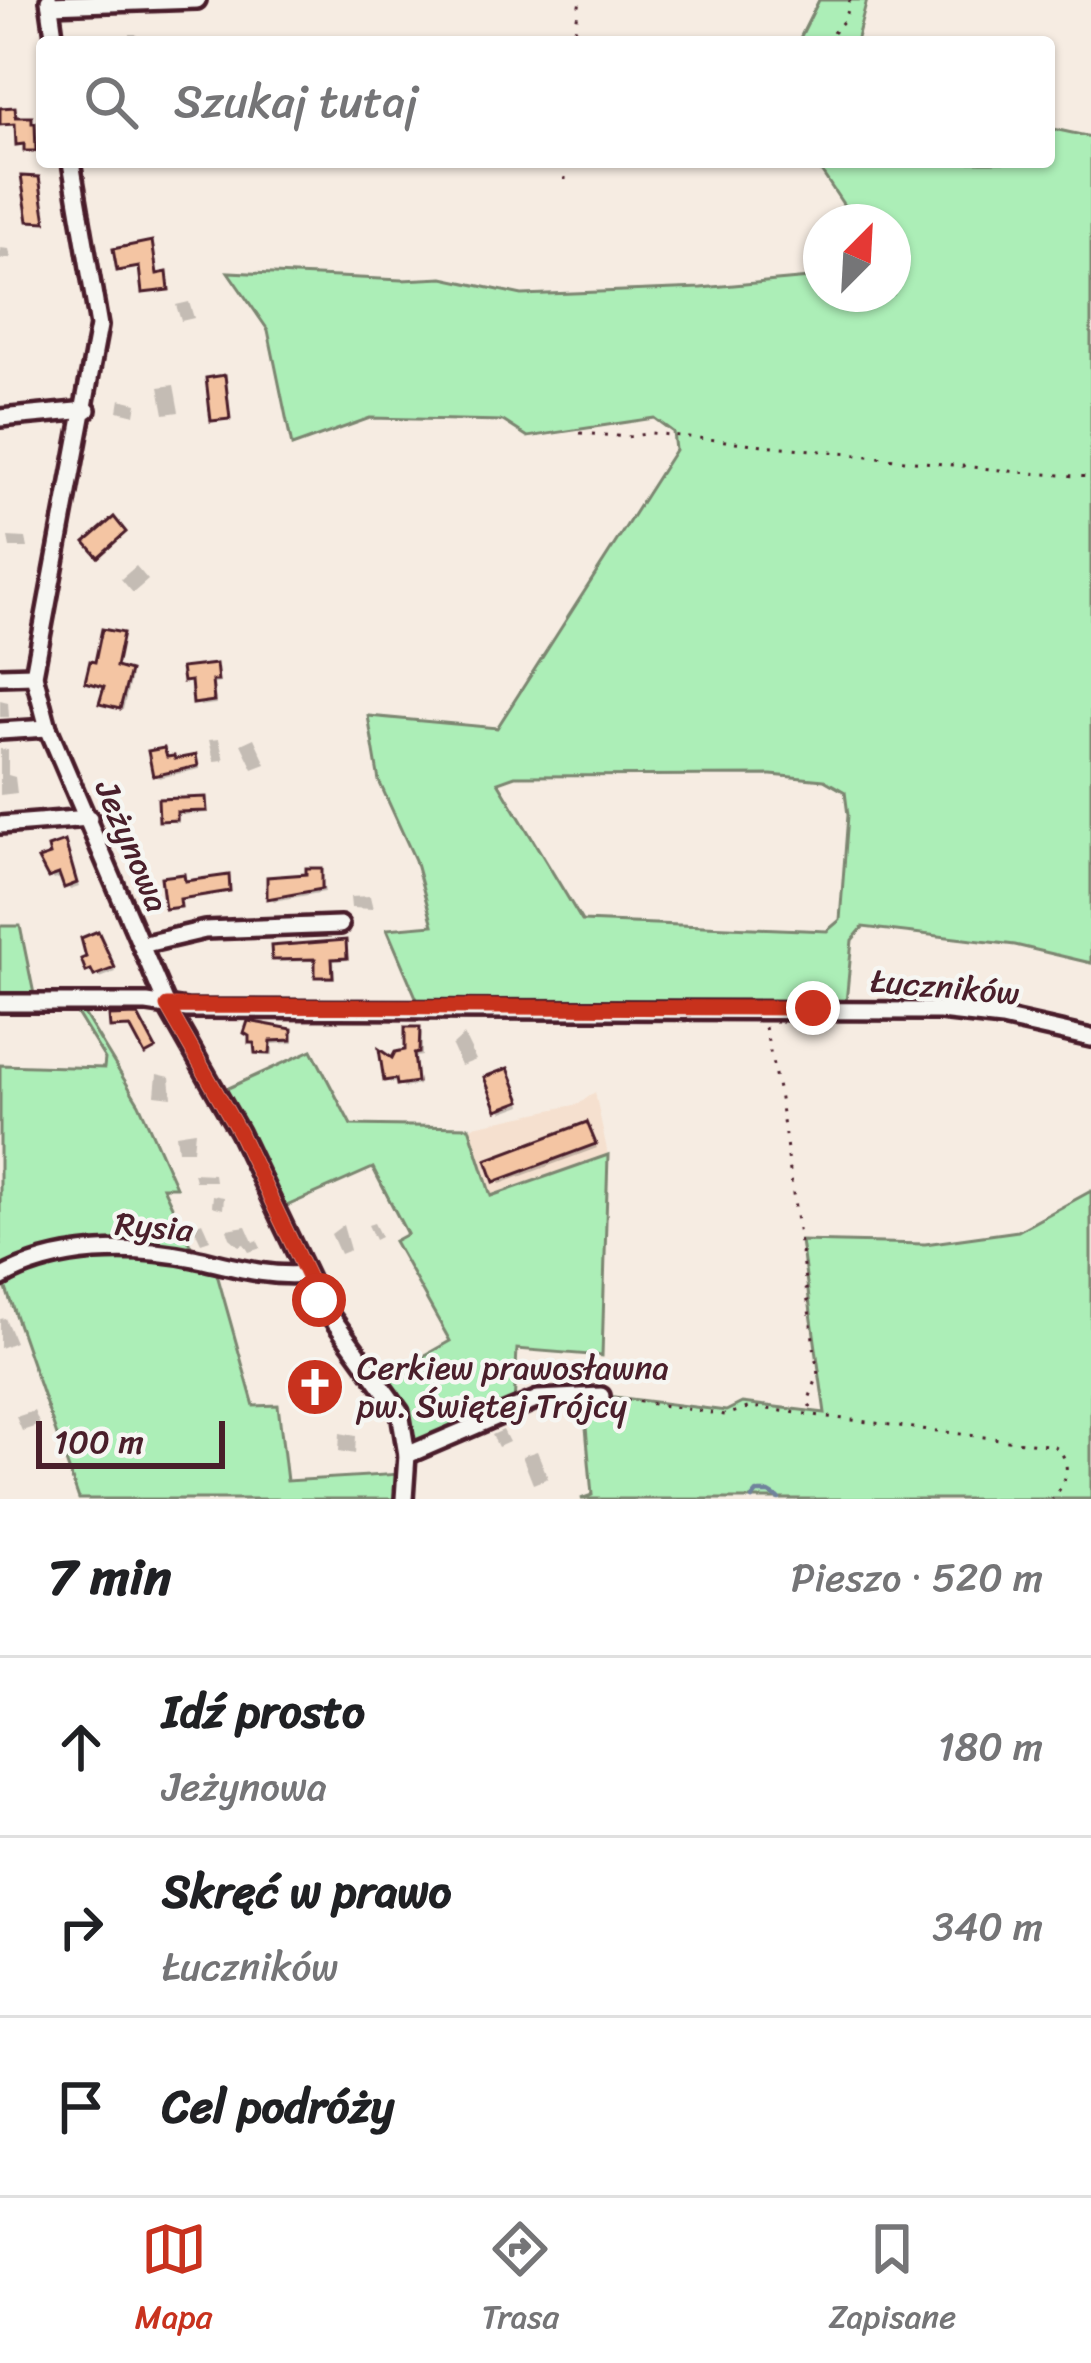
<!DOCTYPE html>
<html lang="pl">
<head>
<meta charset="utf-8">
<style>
	:root { --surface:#fff; --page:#f6f6f6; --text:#202124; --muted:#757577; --line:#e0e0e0; --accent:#c8321e }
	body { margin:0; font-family:Sriracha,sans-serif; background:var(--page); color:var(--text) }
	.compass { position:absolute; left:803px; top:204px; width:108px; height:108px; border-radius:50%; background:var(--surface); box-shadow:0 3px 9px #0004; rotate:24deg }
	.scale { position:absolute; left:36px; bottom:30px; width:189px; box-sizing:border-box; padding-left:12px; border:6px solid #4a1f2b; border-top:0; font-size:33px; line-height:42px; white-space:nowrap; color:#4a1f2b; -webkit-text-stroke:9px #f6f6f2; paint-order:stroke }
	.stop { position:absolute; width:36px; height:36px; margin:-27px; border:9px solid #c8321e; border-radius:50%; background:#fff }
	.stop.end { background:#c8321e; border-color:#fff; box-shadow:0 3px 12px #0008 }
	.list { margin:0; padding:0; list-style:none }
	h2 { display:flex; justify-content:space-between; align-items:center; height:156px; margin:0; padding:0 48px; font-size:51px }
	h2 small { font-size:39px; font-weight:400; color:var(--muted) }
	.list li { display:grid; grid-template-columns:78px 1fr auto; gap:36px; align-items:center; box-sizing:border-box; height:180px; padding:0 48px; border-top:3px solid var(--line) }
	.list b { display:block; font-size:45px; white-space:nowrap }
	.list p { margin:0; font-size:39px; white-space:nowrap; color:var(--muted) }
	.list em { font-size:39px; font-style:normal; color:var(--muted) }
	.icon { flex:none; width:66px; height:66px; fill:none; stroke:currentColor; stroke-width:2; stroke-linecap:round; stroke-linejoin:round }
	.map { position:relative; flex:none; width:1091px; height:1499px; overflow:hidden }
	.search { position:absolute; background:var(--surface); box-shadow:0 3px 9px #0004; left:36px; right:36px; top:36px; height:132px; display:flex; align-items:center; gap:30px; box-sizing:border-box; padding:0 42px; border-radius:12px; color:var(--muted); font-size:45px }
	.sheet { height:696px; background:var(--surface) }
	nav { display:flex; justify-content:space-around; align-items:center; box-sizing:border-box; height:168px; border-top:3px solid var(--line); background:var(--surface); font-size:33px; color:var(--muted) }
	nav a { display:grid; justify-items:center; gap:6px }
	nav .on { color:var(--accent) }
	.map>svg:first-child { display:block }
	.built { fill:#f5e0cf }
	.green { fill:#aceeb7; stroke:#7b8671; stroke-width:3; fill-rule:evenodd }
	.shadow { fill:#0003 }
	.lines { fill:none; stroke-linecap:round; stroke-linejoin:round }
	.stream { stroke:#6f839c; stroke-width:4.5 }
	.building { fill:#f4c5a3; stroke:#4a1f2b; stroke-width:3 }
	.minor-casing { stroke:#4a1f2b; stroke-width:24 }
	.path { stroke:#4a1f2b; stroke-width:3; stroke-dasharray:3 9; stroke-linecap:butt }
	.minor { stroke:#f6f6f2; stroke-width:15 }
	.route { stroke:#c8321e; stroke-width:15 }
	.labels { text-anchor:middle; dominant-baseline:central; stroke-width:9; stroke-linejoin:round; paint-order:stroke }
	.street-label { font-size:33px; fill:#4a1f2b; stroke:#f6f6f2 }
	.poi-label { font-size:33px; fill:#4a1f2b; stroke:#f6f6f2; text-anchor:start }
</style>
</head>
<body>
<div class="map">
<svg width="1091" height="1499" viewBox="0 0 1091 1499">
	<rect width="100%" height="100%" fill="#f6ece2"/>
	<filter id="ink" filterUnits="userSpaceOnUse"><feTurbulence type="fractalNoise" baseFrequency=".00833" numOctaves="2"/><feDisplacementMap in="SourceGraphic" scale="24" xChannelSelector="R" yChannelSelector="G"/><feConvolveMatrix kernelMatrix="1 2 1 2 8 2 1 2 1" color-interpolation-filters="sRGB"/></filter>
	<g filter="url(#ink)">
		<path class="built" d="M 595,1092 L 608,1155 L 491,1196 L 469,1127 L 579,1104 Z"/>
		<g class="green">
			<path d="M 819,0 L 867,0 L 856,42 L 798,42 Z"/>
			<path d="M 1049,128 L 1091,137 L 1091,963 L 1015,945 L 863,927 L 852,940 L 846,1003 L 419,1004 L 387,929 L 433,925 L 415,860 L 379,781 L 368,716 L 497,728 L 675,450 L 673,432 L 654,418 L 528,437 L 503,421 L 370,418 L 292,446 L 268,330 L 228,272 L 402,280 L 443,278 L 522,295 L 701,288 L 821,277 L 821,294 L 893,294 L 893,222 L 851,222 L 849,213 L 815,162 L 1049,162 ZM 771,775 L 824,780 L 845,792 L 848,815 L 840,920 L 827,931 L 582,921 L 498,782 L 515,776 Z"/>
			<path d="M 0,926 L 20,926 L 35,999 L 0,999 Z"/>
			<path d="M 73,1007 L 80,1007 L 139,1104 L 176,1187 L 163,1187 L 195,1255 L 138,1247 L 0,1274 L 0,1065 L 104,1068 L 105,1059 Z"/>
			<path d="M 312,1050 L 351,1125 L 469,1127 L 491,1196 L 608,1155 L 602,1356 L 517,1349 L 514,1406 L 413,1450 L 409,1414 L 385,1378 L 450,1341 L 394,1241 L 407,1234 L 373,1168 L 282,1208 L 222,1091 Z"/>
			<path d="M 1091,1191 L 1091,1499 L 581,1499 L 592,1495 L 583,1393 L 726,1411 L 742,1403 L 825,1413 L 801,1241 L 925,1244 L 1018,1231 Z"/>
			<path d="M 137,1253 L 215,1267 L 254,1406 L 278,1405 L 287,1481 L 400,1474 L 398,1499 L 79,1499 L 3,1280 L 51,1261 Z"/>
		</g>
		<g class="shadow">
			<path d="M 129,34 L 136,34 L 140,42 L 121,42 L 129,42 Z"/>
			<path d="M 0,248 L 9,249 L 11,258 L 0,259 Z"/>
			<path d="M 189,302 L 194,318 L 181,321 L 176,305 Z"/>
			<path d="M 174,385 L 179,412 L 164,414 L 159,387 Z"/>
			<path d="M 120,399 L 137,403 L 135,415 L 118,411 Z"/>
			<path d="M 8,537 L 26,538 L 28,548 L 10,548 Z"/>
			<path d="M 136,566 L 148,580 L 133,593 L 121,579 Z"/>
			<path d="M 215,667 L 220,683 L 214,684 L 216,704 L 200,706 L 194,683 L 186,680 Z"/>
			<path d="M 128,673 L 131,677 L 123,710 L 106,706 L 103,703 L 106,689 L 88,682 L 109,681 Z"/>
			<path d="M 0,700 L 8,702 L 9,717 L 0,717 Z"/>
			<path d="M 254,738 L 266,764 L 253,769 L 241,744 Z"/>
			<path d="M 219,739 L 224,760 L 214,761 L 209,740 Z"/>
			<path d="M 0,749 L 8,750 L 8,775 L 15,777 L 17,793 L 0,795 Z"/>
			<path d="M 163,751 L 169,760 L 195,758 L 200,769 L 159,778 L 156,774 Z"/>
			<path d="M 205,800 L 209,813 L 179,815 L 179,823 L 162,820 L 161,802 Z"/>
			<path d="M 64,844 L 79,887 L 70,890 L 63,877 L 54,880 L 51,876 L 54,856 Z"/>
			<path d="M 321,871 L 325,892 L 274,901 L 270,897 Z"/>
			<path d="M 370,896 L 373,909 L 351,908 L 350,897 Z"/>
			<path d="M 101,938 L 116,972 L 100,978 L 89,970 Z"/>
			<path d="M 345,943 L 349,960 L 334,961 L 335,979 L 322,979 L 318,961 L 278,962 L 275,959 Z"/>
			<path d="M 418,1030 L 422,1033 L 422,1056 L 416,1057 L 419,1085 L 404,1088 L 400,1082 L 391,1083 L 387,1080 L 393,1062 L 408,1053 Z"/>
			<path d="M 291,1032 L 294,1043 L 273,1044 L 273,1056 L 261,1056 L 252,1042 Z"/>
			<path d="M 464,1035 L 476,1060 L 461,1066 L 452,1046 Z"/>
			<path d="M 157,1074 L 170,1077 L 172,1097 L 155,1095 Z"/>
			<path d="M 510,1075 L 522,1105 L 503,1112 L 500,1109 Z"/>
			<path d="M 586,1126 L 597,1148 L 500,1184 L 497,1180 Z"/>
			<path d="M 195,1131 L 193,1150 L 178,1150 L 176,1134 Z"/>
			<path d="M 193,1173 L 214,1174 L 215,1181 L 195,1181 Z"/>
			<path d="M 213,1195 L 224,1197 L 223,1209 L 212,1206 Z"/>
			<path d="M 202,1222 L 210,1240 L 201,1243 L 193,1226 Z"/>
			<path d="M 374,1223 L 381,1237 L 375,1240 L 368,1225 Z"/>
			<path d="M 343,1225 L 350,1250 L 340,1254 L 331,1234 Z"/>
			<path d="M 246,1226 L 253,1242 L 257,1240 L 261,1248 L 249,1252 L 244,1244 L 239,1246 L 230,1238 L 227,1229 Z"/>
			<path d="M 5,1318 L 15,1342 L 0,1348 L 0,1319 Z"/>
			<path d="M 329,1379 L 332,1396 L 302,1397 L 301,1382 Z"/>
			<path d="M 34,1411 L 40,1425 L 22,1431 L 16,1417 Z"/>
			<path d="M 503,1430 L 509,1442 L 498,1447 L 492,1435 Z"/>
			<path d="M 340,1433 L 356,1436 L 355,1454 L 339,1451 Z"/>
			<path d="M 537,1451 L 548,1478 L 533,1484 L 522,1456 Z"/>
		</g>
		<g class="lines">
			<path class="stream" d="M 752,1499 L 757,1493 L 769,1493 L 779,1499"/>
		</g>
		<g class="building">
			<path d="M 15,107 L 16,117 L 32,117 L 32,123 L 35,123 L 36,151 L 24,151 L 24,144 L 16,145 L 15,124 L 0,125 L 0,108 Z"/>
			<path d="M 21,176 L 39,177 L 46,222 L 28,221 Z"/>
			<path d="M 152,241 L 157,274 L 167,272 L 169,290 L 142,293 L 139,267 L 117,271 L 113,249 Z"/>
			<path d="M 225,375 L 230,419 L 211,421 L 206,378 Z"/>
			<path d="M 114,517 L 126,532 L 98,557 L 85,542 Z"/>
			<path d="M 102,629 L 123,633 L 116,667 L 130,671 L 120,709 L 99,704 L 104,687 L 85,682 L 90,661 L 95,662 Z"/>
			<path d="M 216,664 L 218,681 L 212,681 L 214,701 L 193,704 L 191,681 L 183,682 L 181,668 Z"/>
			<path d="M 164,748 L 167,757 L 174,756 L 175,759 L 196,755 L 198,766 L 153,776 L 148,751 Z"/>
			<path d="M 206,797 L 207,811 L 177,812 L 177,820 L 159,821 L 158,799 Z"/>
			<path d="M 65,841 L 77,883 L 64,888 L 59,874 L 48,878 L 38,859 L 50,855 L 48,847 Z"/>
			<path d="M 306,868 L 322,868 L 322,889 L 267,899 L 267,877 L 306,874 Z"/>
			<path d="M 184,874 L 185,881 L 229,875 L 230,891 L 180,899 L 181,907 L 165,909 L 161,877 Z"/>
			<path d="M 98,931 L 115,968 L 94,976 L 91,970 L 86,972 L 81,959 L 86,957 L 81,938 Z"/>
			<path d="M 346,940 L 347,958 L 332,959 L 333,977 L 315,977 L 315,959 L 272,960 L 271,946 Z"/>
			<path d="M 138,1015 L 156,1049 L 145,1055 L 130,1027 L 110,1028 L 109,1016 Z"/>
			<path d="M 248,1021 L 292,1029 L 292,1040 L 271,1041 L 270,1054 L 255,1053 L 254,1043 L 249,1043 L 249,1036 L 244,1033 Z"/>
			<path d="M 405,1027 L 420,1027 L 419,1053 L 414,1054 L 417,1082 L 397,1085 L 396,1079 L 384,1081 L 379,1049 L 392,1058 L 395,1052 L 405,1050 Z"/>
			<path d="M 508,1068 L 521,1101 L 497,1110 L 484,1077 Z"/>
			<path d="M 587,1122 L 596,1144 L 494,1182 L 486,1160 Z"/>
		</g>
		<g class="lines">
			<g class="minor-casing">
				<g id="minor">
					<path d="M 49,0 L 55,42"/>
					<path d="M 50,5 L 197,0"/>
					<path d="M 71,162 L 99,326 L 34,675 L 48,728 L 167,1006 L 239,1132 L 319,1300 L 400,1412 L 407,1455 L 404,1499"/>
					<path d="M 0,418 L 87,410"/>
					<path d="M 0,676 L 34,675"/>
					<path d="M 0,731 L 48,728"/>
					<path d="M 0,825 L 89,818"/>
					<path d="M 141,945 L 205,930 L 340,925"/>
					<path d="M 0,1003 L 147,1003 L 187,1009 L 940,1011 L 1002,1018 L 1091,1038"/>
					<path d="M 0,1278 C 57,1246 132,1245 194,1258 C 231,1266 268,1278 306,1274"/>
					<path d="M 407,1455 L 538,1399 L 601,1396"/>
				</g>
			</g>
			<g class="path">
				<path d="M 573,42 L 580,0"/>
				<path d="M 825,42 L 846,18 L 850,0"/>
				<path d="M 565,180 L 565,162"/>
				<path d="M 580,433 L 627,437 L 651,433 L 1028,473 L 1091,477"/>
				<path d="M 765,1027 L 780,1099 L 818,1375 L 808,1402 L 813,1412"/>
				<path d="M 615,1398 L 725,1415 L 751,1407 L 1054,1446 C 1074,1461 1067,1483 1052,1499"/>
			</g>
			<use href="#minor" class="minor"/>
		</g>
	</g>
	<g class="lines" filter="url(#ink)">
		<path class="route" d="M 319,1300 L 239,1132 L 167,1006 L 813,1008"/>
	</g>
	<defs>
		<g id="church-disc" transform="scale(3)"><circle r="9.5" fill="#c8321e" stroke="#f6f6f2"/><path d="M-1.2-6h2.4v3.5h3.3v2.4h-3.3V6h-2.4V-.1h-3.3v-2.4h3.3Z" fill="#fff"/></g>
	</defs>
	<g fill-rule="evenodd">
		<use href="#church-disc" x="315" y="1387"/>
	</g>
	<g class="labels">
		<g class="street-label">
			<text transform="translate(132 846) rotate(67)">Jeżynowa</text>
			<text transform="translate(945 987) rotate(5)">Łuczników</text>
			<text transform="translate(154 1227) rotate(5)">Rysia</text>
		</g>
		<g class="poi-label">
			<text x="357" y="1368">Cerkiew prawosławna<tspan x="357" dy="38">pw. Świętej Trójcy</tspan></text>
		</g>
	</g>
</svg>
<svg class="compass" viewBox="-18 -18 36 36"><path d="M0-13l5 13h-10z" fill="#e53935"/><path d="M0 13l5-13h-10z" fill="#757577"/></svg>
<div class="scale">100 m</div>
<div class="stop" style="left:319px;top:1300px"></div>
<div class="stop end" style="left:813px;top:1008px"></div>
<div class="search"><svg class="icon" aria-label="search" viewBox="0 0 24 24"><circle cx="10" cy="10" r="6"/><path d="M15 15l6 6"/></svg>Szukaj tutaj</div>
</div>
<section class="sheet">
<h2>7 min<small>Pieszo · 520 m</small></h2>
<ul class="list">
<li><svg class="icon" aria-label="ahead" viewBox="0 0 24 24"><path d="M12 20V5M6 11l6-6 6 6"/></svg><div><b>Idź prosto</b><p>Jeżynowa</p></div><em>180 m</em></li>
<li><svg class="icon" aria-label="right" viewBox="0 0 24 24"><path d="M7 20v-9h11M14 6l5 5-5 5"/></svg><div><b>Skręć w prawo</b><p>Łuczników</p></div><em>340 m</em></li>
<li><svg class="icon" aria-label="arrive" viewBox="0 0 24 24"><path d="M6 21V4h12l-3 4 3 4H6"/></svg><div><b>Cel podróży</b></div></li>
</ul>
</section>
<nav>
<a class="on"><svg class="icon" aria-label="map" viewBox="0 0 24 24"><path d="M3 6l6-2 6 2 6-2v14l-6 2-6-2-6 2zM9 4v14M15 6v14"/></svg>Mapa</a>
<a><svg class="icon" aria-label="directions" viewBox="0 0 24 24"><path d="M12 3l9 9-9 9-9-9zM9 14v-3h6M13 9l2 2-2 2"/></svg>Trasa</a>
<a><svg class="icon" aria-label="saved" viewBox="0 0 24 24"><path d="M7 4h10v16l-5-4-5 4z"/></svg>Zapisane</a>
</nav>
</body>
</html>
